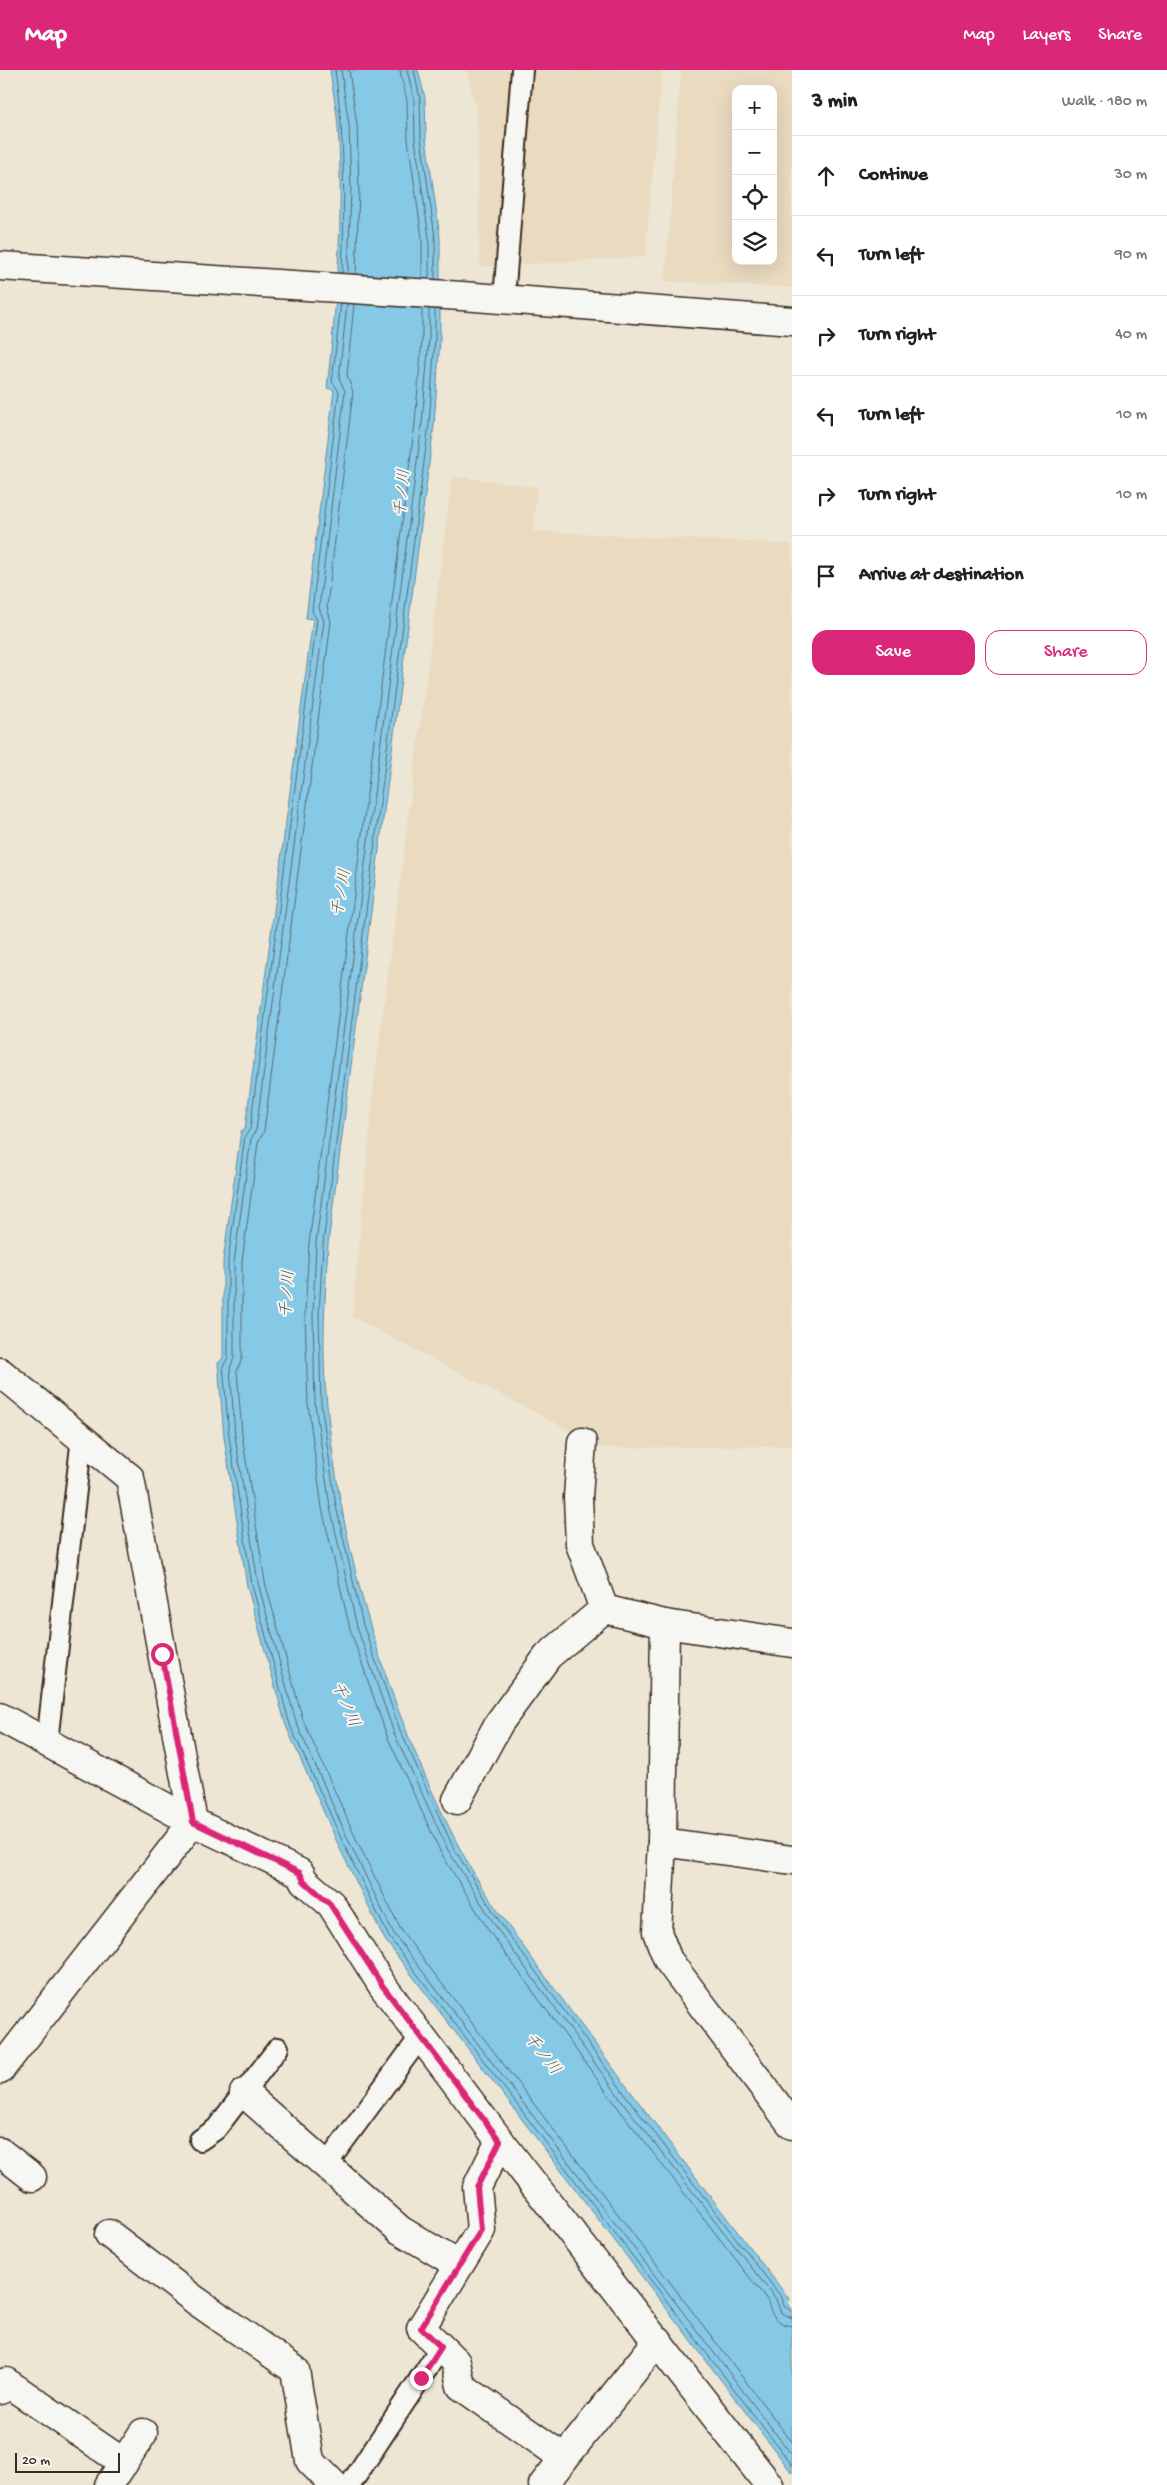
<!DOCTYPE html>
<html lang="en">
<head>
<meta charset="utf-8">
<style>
	:root { --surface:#fff; --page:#f6f6f6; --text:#202124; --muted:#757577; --line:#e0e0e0; --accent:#db2777 }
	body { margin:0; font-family:"Gochi Hand","Klee One",sans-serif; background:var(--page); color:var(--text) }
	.controls { position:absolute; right:15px; top:15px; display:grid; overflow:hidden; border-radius:10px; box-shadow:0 5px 20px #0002 }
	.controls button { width:45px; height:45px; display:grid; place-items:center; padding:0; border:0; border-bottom:1px solid var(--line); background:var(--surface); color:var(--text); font:25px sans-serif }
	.scale { position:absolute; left:15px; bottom:12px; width:105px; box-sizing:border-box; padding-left:5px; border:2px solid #3b2a1e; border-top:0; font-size:14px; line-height:18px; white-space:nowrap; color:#3b2a1e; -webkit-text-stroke:4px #f6f6f2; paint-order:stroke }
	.stop { position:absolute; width:15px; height:15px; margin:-11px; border:4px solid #db2777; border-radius:50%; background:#fff }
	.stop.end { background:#db2777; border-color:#fff; box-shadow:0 1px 5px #0008 }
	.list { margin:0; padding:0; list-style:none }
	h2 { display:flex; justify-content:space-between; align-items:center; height:65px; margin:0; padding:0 20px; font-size:21px }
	h2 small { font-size:16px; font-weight:400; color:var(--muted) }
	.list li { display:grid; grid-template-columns:32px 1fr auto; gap:15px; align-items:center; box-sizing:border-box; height:80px; padding:0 20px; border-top:1px solid var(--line) }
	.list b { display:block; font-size:19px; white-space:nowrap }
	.list em { font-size:16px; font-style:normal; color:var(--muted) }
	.actions { display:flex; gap:10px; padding:15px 20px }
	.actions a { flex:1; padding:11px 0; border:1px solid var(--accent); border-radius:15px; text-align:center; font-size:18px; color:var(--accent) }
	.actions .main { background:var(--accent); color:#fff }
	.icon { flex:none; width:28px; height:28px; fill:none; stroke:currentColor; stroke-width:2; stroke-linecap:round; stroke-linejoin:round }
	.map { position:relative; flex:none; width:792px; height:2415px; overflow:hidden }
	header { display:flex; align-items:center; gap:30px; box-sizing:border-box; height:70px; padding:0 25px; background:var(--accent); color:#fff }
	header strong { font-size:24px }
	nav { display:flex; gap:28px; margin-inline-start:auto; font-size:18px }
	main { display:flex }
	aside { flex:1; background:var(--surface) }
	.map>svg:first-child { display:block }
	.built { fill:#e9dac0; fill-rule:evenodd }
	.water { fill:#86c9e7; stroke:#688997 }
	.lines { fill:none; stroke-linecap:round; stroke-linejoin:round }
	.shore { stroke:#596a6e; stroke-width:1 }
	.lane-casing { stroke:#3b2a1e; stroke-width:24 }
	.street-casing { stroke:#3b2a1e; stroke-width:31 }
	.secondary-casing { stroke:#3b2a1e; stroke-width:31 }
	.lane { stroke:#f6f6f2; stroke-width:20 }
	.street { stroke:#f6f6f2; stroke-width:28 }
	.secondary { stroke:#f6f6f2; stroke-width:28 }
	.route { stroke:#db2777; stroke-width:6 }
	.labels { text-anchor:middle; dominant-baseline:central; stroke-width:4; stroke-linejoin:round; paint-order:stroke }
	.water-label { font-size:16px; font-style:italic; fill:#525a5a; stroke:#f6f6f2 }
</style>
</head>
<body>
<header>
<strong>Map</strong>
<nav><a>Map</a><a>Layers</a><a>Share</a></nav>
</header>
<main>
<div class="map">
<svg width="792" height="2415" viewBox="0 0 792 2415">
	<rect width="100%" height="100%" fill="#eee6d5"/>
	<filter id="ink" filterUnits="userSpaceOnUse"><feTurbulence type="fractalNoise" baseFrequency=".02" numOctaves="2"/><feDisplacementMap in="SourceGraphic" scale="10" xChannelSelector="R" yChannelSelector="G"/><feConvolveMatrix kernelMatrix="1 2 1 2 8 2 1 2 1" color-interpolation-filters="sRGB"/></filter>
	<g filter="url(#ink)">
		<g class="built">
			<path d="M 466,0 L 662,0 L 645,187 L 480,197 L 477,39 Z"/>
			<path d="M 681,0 L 792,0 L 792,218 L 665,211 ZM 736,19 L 773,19 L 773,191 L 736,191 Z"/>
			<path d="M 452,406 L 537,417 L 533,461 L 792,474 L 792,1376 L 603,1378 L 352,1247 L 374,1013 Z"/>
		</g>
		<path class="water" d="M 330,0 L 418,0 L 425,28 L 426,68 L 440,167 L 440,269 L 434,355 L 328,1174 C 325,1228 321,1282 327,1335 C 342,1488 387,1636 457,1773 C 487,1832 531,1886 570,1940 C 642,2038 716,2134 790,2230 L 787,2232 L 792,2239 L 792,2403 L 385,1870 L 341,1781 L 286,1656 L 247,1516 L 224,1367 L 218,1293 L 223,1288 L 223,1191 L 241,1061 L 245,1059 L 313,549 L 306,548 L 334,320 L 327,318 C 337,232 344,144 338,57 C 337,38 332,19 330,0 Z"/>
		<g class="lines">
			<g class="shore">
				<path d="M 335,0 C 345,71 345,132 342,203"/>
				<path d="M 341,0 L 349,55 L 351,120 L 348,204"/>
				<path d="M 349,0 L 357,55 L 359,120 L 356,204"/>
				<path d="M 400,0 L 407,31 L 408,69 L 422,168 L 422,208"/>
				<path d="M 407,0 L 414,30 L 415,69 L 429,168 L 429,209"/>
				<path d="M 414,0 L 420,29 L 421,68 L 435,167 L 435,209"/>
				<path d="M 341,233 L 332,312 L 339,321 L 312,541 L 317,550 L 250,1059 L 245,1066 L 228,1191 L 228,1288 L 223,1296 L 229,1366 L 252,1515 L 290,1655 L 346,1779 L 389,1867 L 792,2395"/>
				<path d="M 347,234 L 339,308 L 345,321 L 319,538 L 324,551 L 256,1060 L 251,1069 L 234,1192 L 234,1288 L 230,1298 L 235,1366 L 258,1513 L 296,1652 L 351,1776 L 394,1864 L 792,2385"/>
				<path d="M 354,234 L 347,305 L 353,322 L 327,536 L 331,552 L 264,1061 L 258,1073 L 242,1192 L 242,1288 L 237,1301 L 242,1365 L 265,1512 L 303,1650 L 358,1773 L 401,1860 L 792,2372"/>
				<path d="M 422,238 L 422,269 L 415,353 L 309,1173 L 305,1244 L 308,1334 L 322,1438 L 350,1559 L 387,1666 L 441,1783 L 491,1864 L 622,2043 L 768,2231 C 770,2245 778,2255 792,2256"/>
				<path d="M 429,239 L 429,269 L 422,353 L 316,1173 L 313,1244 L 315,1334 L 330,1437 L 357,1557 L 394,1663 L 448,1780 L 498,1860 L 628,2039 L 776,2229 L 781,2243 L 792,2248"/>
				<path d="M 435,239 L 435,269 L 429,354 L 323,1174 L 319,1244 L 321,1333 L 336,1436 L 363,1555 L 400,1660 L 453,1777 L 503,1857 L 633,2035 L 782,2228 L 784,2236 L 792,2242"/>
			</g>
			<g class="lane-casing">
				<g id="lane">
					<path d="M 504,229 L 522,0"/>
					<path d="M 47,1672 L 82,1367"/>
					<path d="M 200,2070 L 216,2059 L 278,1978"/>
					<path d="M 326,2095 L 421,1966"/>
					<path d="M 350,2415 L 441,2277"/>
				</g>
			</g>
			<g class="street-casing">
				<g id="street">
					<path d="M 0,1302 L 130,1408 L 193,1752 L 0,2000"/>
					<path d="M 582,1372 L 578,1427 L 580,1474 L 604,1539"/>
					<path d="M 0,1647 L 193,1752 L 300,1803 L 304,1811 L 331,1834 L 382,1915 L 500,2071 L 769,2415"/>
					<path d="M 457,1730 L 499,1653 L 548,1586 L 604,1539 L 665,1554 L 662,1772 L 657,1862 L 668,1890 L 792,2055"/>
					<path d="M 662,1772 L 792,1790"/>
					<path d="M 244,2023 L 400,2160 L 459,2195"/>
					<path d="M 500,2071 L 477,2117 L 481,2160 L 421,2258 L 456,2292 L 461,2316 L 564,2388"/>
					<path d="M 0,2082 L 32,2107"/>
					<path d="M 109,2164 L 195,2230 L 295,2300 L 310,2391 L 334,2415"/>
					<path d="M 0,2320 L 6,2312 L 124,2393"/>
					<path d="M 109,2415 L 143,2363"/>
					<path d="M 543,2415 L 658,2270"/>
				</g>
			</g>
			<g class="secondary-casing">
				<g id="secondary">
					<path d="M 0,196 L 462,226 L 792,251"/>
					<path d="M 665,1554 L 792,1573"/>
				</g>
			</g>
			<use href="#lane" class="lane"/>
			<use href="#street" class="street"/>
			<use href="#secondary" class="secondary"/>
		</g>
	</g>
	<g class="lines" filter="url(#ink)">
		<path class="route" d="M 162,1584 L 193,1752 L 300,1803 L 304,1811 L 330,1834 L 382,1915 L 500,2071 L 477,2117 L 481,2160 L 421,2258 L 441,2277 L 421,2308"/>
	</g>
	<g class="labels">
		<g class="water-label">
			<text transform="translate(404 423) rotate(-85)">千ノ川</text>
			<text transform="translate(343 823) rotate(-80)">千ノ川</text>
			<text transform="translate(289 1224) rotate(-87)">千ノ川</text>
			<text transform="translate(344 1635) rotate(67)">千ノ川</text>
			<text transform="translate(541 1985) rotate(52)">千ノ川</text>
		</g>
	</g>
</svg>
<div class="controls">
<button>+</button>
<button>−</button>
<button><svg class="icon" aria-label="locate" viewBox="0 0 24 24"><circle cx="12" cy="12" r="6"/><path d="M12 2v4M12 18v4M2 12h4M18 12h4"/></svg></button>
<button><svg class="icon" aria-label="layers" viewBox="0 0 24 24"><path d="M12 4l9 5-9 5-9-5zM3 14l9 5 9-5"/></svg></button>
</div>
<div class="scale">20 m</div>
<div class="stop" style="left:162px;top:1584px"></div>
<div class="stop end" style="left:421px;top:2308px"></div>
</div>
<aside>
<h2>3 min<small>Walk · 180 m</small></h2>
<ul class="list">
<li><svg class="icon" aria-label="ahead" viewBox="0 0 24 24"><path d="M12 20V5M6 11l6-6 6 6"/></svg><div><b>Continue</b></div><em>30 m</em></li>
<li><svg class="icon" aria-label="left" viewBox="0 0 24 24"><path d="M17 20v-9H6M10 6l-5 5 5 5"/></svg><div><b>Turn left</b></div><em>90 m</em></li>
<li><svg class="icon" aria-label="right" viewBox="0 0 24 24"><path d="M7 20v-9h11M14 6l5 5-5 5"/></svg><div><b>Turn right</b></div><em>40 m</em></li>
<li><svg class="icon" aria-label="left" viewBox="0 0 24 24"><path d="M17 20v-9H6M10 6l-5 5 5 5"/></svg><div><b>Turn left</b></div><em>10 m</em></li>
<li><svg class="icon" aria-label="right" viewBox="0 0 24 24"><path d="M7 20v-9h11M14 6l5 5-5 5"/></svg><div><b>Turn right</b></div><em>10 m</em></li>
<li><svg class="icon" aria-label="arrive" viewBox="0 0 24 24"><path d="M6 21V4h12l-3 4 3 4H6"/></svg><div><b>Arrive at destination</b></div></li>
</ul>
<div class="actions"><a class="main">Save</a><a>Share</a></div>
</aside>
</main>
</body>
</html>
